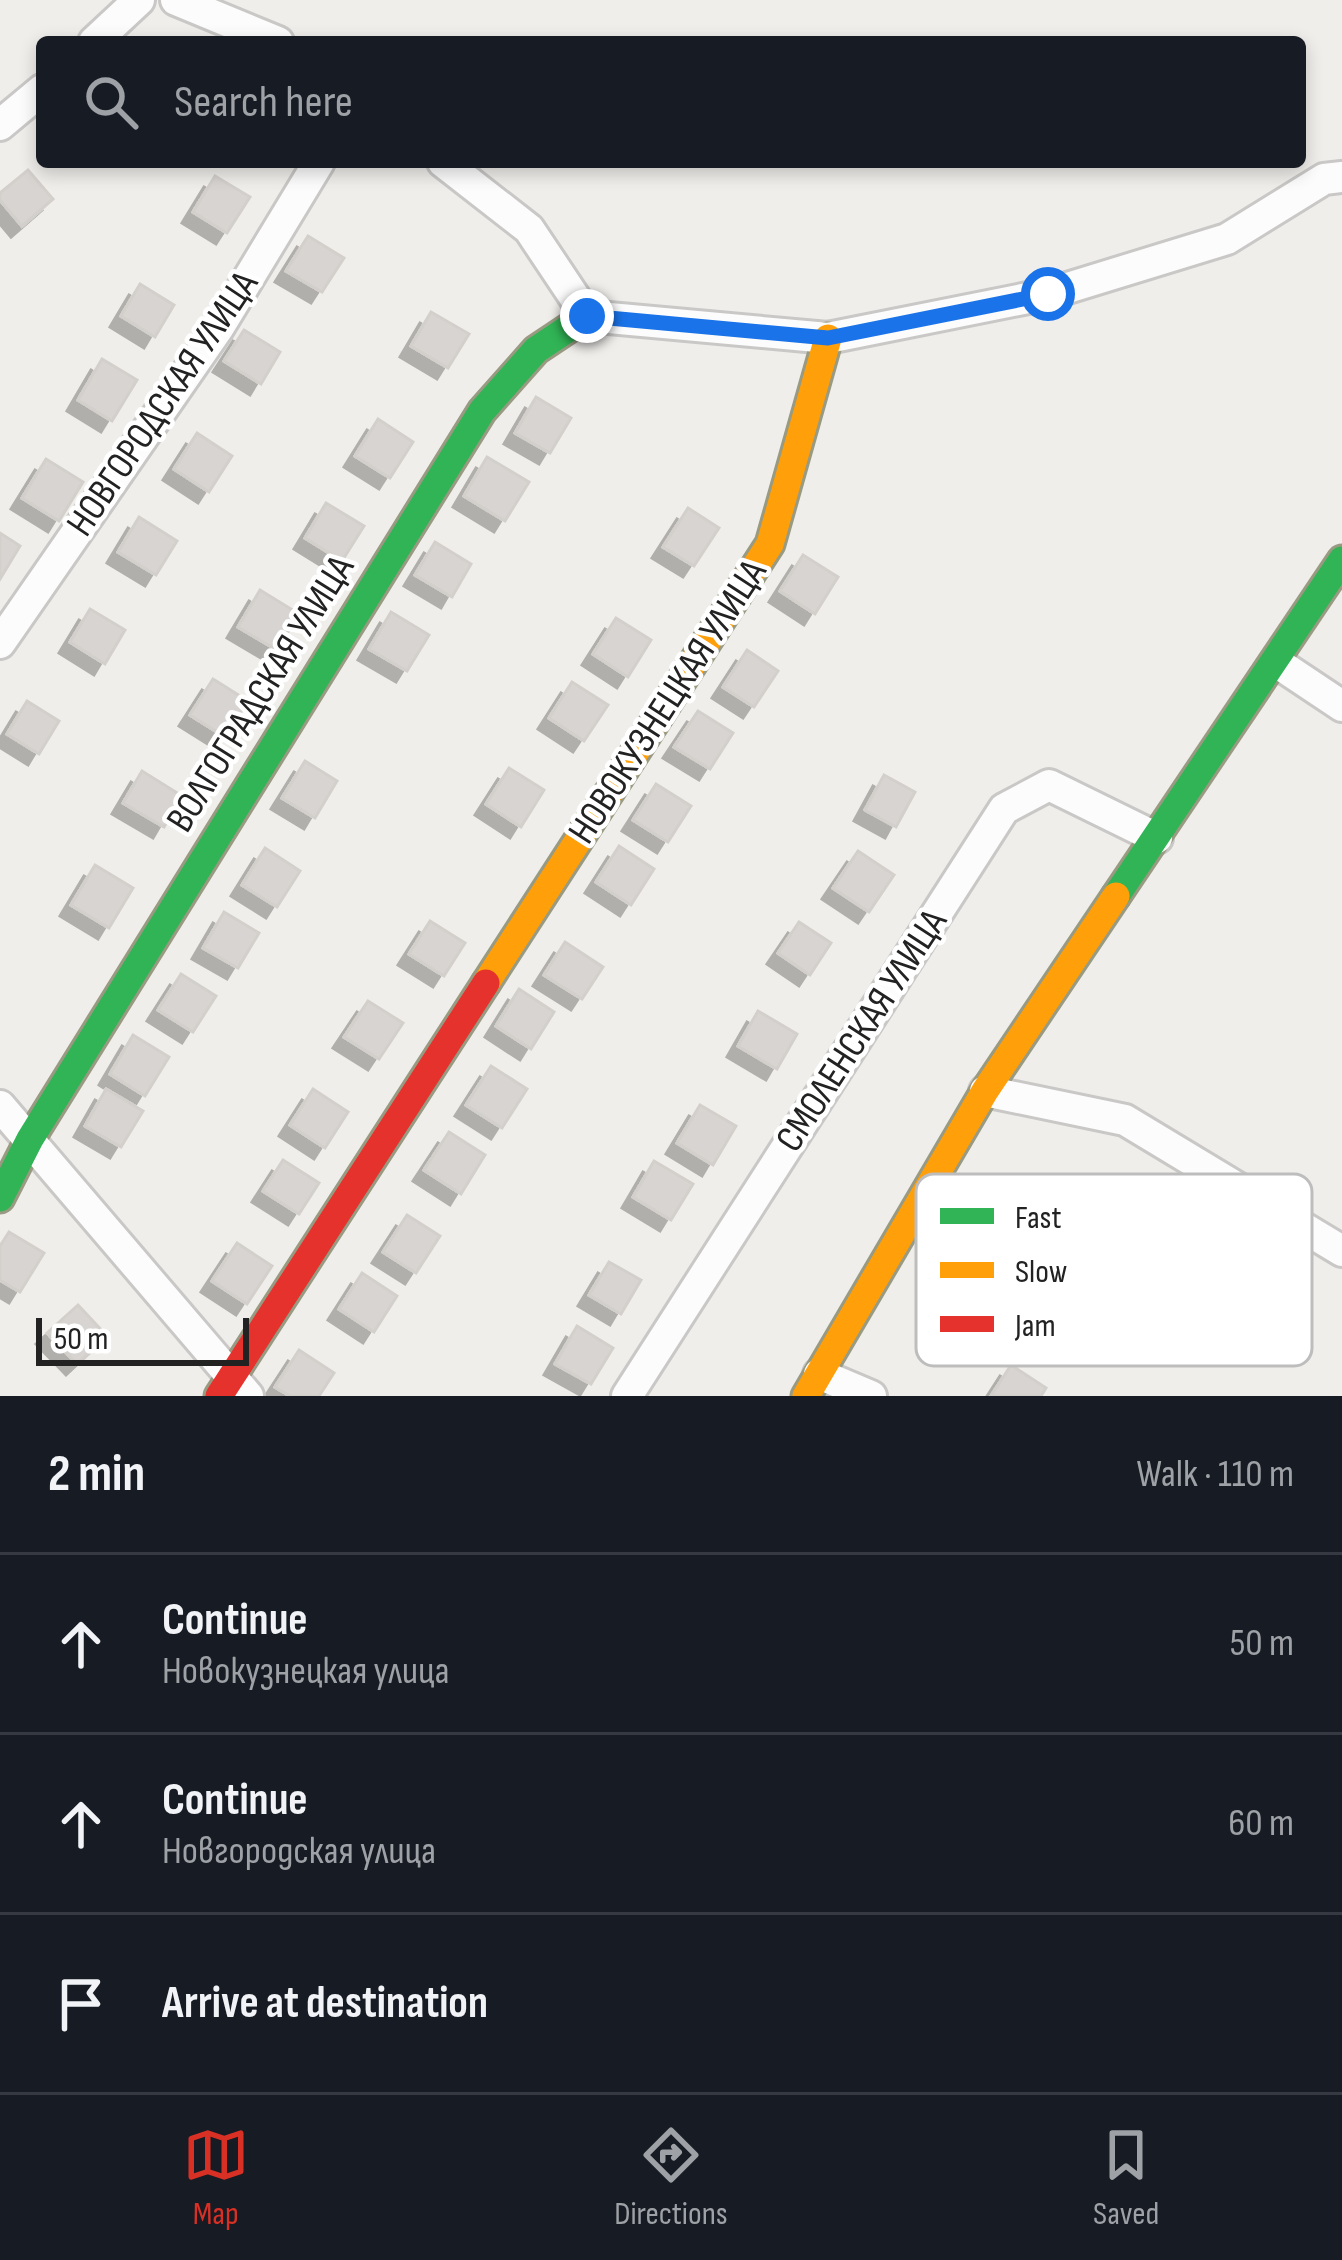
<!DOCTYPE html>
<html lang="en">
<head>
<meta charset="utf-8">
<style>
	:root { --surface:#171b24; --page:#20242c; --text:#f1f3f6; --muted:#9ea1a6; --line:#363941; --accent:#d93025 }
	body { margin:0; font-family:"Sofia Sans Condensed",sans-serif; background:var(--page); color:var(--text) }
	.scale { position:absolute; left:36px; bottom:30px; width:213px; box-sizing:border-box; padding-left:12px; border:6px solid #222; border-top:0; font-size:33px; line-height:42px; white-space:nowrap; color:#222; -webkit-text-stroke:9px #fff; paint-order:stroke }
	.stop { position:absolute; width:36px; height:36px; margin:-27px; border:9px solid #1a73e8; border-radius:50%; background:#fff }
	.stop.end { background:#1a73e8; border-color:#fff; box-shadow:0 3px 12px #0008 }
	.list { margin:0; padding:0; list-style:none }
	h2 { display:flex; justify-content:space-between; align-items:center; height:156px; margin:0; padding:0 48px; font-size:51px }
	h2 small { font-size:39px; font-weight:400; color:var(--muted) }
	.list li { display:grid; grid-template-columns:78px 1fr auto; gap:36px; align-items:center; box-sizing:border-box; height:180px; padding:0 48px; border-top:3px solid var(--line) }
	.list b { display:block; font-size:45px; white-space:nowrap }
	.list p { margin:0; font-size:39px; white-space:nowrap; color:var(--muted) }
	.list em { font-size:39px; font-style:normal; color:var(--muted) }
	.icon { flex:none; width:66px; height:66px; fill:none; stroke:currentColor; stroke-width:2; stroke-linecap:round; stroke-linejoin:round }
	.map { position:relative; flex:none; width:1342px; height:1396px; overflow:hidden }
	.search { position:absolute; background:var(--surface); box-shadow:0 6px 18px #0003; left:36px; right:36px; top:36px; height:132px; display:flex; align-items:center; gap:30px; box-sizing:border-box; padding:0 42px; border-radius:12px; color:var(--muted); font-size:45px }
	.sheet { height:696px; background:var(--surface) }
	nav { display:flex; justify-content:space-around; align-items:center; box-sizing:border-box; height:168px; border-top:3px solid var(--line); background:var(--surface); font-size:33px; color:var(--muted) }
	nav a { display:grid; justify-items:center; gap:6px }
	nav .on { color:var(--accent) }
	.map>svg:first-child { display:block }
	.building { fill:#d7d4d2; stroke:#d3d0cc; stroke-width:3; filter:url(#shadow) }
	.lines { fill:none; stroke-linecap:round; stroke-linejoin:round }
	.street-casing { stroke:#c9c8c7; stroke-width:36 }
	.fast-casing { stroke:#999a82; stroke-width:33 }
	.slow-casing { stroke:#999a82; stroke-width:33 }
	.jam-casing { stroke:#999a82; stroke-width:33 }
	.street { stroke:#fdfcfc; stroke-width:30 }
	.fast { stroke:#30b455; stroke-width:27 }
	.slow { stroke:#ff9f0a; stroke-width:27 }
	.jam { stroke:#e5322d; stroke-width:27 }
	.route { stroke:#1a73e8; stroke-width:15 }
	.labels { text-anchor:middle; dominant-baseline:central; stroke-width:9; stroke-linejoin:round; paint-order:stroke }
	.street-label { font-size:39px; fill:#222; stroke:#fff }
	.key { fill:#fff; stroke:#bdbdbd; stroke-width:3 }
	.key-label { font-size:33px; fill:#222 }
</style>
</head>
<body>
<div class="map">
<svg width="1342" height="1396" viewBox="0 0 1342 1396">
	<defs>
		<filter id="shadow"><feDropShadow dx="-11" dy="11" stdDeviation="0" flood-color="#0004"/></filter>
	</defs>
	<rect width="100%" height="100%" fill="#f0eeeb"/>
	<g class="building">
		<path d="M 28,170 L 53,199 L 22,226 L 0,200 L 0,193 Z"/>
		<path d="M 215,176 L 250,197 L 227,233 L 193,212 Z"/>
		<path d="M 308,236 L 344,258 L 322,292 L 286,271 Z"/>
		<path d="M 140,284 L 174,305 L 155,337 L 121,316 Z"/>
		<path d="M 431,312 L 469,334 L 448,368 L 411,346 Z"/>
		<path d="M 244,330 L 280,352 L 261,384 L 224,361 Z"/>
		<path d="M 102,359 L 137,380 L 112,421 L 78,400 Z"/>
		<path d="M 536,397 L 571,418 L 550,453 L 515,433 Z"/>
		<path d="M 378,419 L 413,442 L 390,478 L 355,456 Z"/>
		<path d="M 197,433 L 232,456 L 209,492 L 174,469 Z"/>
		<path d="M 487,457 L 529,482 L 505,521 L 464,496 Z"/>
		<path d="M 46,459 L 83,482 L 59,521 L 22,498 Z"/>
		<path d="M 326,503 L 364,526 L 342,561 L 305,538 Z"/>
		<path d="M 688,508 L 719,528 L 694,566 L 663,547 Z"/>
		<path d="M 139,517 L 177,541 L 156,575 L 118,552 Z"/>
		<path d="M 0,533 L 20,546 L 0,579 Z"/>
		<path d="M 435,542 L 471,564 L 452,597 L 415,575 Z"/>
		<path d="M 803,555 L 838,577 L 815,614 L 780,591 Z"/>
		<path d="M 260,590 L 299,614 L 277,650 L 238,627 Z"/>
		<path d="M 90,609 L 125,630 L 105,664 L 70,642 Z"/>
		<path d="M 391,612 L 429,635 L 407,671 L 369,649 Z"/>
		<path d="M 616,618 L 651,640 L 628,677 L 593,654 Z"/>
		<path d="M 747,650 L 778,671 L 754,707 L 723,687 Z"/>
		<path d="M 213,679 L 248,701 L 225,737 L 190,715 Z"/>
		<path d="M 572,682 L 608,705 L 584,741 L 549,718 Z"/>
		<path d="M 27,701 L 59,721 L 39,754 L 7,734 Z"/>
		<path d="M 698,711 L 733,733 L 710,769 L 674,747 Z"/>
		<path d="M 305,761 L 337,781 L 315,818 L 282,798 Z"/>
		<path d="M 509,768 L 544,790 L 521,827 L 486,804 Z"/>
		<path d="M 142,771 L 182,796 L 164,827 L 123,803 Z"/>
		<path d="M 884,775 L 915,792 L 896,827 L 865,810 Z"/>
		<path d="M 656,784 L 691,806 L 668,842 L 633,820 Z"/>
		<path d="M 619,846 L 654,869 L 631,905 L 596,882 Z"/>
		<path d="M 265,848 L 300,871 L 277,907 L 242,885 Z"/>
		<path d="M 858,851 L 894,875 L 869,912 L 833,888 Z"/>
		<path d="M 95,865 L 133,888 L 109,928 L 71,905 Z"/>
		<path d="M 224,912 L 259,933 L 238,968 L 203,948 Z"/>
		<path d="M 430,921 L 465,943 L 444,976 L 409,954 Z"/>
		<path d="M 799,922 L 831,943 L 810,975 L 778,953 Z"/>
		<path d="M 565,942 L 603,967 L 582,999 L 544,975 Z"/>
		<path d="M 181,974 L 216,996 L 193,1032 L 158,1010 Z"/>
		<path d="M 519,989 L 554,1012 L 531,1049 L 496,1026 Z"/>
		<path d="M 368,1001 L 403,1023 L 379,1059 L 344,1037 Z"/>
		<path d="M 758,1011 L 797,1034 L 777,1069 L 738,1046 Z"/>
		<path d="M 133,1035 L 169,1057 L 145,1096 L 110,1074 Z"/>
		<path d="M 491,1066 L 527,1089 L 502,1128 L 466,1105 Z"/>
		<path d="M 106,1089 L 143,1111 L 121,1147 L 85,1126 Z"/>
		<path d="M 313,1089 L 348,1112 L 325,1148 L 290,1125 Z"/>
		<path d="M 700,1105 L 736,1126 L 713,1165 L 677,1143 Z"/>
		<path d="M 449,1132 L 485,1155 L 461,1194 L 424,1170 Z"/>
		<path d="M 283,1160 L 319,1183 L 299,1214 L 263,1191 Z"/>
		<path d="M 654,1161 L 693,1184 L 671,1220 L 633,1197 Z"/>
		<path d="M 407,1215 L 440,1236 L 416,1273 L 383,1252 Z"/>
		<path d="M 9,1232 L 44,1253 L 20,1292 L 0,1280 L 0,1246 Z"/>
		<path d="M 237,1243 L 272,1266 L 247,1304 L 212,1281 Z"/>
		<path d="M 609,1262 L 641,1280 L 621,1314 L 589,1295 Z"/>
		<path d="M 362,1273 L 397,1296 L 374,1332 L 339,1309 Z"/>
		<path d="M 78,1305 L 107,1336 L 77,1364 L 47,1333 Z"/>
		<path d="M 577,1326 L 613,1348 L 591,1384 L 555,1364 Z"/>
		<path d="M 299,1350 L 334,1373 L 319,1396 L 290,1396 L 275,1387 Z"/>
		<path d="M 1011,1365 L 1046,1388 L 1041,1396 L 991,1396 Z"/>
	</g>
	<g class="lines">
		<g class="street-casing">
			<g id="street">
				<path d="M 176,0 L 278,42"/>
				<path d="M 94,42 L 139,0"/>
				<path d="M 0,125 L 42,90"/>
				<path d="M 443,162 L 529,229 L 587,316 L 828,338 L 1048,294 L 1227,239 L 1324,179 L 1342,177"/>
				<path d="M 0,643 L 219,327 L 319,162"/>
				<path d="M 1276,662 L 1342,706"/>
				<path d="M 985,1091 L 1125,1120 L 1342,1251"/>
				<path d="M 0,1106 L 248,1396"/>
				<path d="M 819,1374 L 871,1396"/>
				<path d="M 627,1396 L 1004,809 L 1049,785 L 1157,838"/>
			</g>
		</g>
		<g class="fast-casing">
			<g id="fast">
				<path d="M 1116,896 L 1342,560"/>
				<path d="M 0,1198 L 30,1139 L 482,411 L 536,350 L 587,316"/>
			</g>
		</g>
		<g class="slow-casing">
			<g id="slow">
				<path d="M 486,983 L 770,544 L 828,338"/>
				<path d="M 806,1396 L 985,1091 L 1116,896"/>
			</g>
		</g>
		<g class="jam-casing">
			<path id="jam" d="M 219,1396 L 486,983"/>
		</g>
		<use href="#street" class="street"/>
		<use href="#fast" class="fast"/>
		<use href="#slow" class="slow"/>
		<use href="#jam" class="jam"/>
	</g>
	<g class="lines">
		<path class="route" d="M 587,316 L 828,338 L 1048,294"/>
	</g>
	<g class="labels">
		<g class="street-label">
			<text transform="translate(163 404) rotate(-56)">НОВГОРОДСКАЯ УЛИЦА</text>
			<text transform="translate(261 694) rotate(-58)">ВОЛГОГРАДСКАЯ УЛИЦА</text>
			<text transform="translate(668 702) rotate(-57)">НОВОКУЗНЕЦКАЯ УЛИЦА</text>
			<text transform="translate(862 1031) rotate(-57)">СМОЛЕНСКАЯ УЛИЦА</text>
		</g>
	</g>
	<rect x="916" y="1174" width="396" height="192" rx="18" class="key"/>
	<rect x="940" y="1208" width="54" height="16" fill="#30b455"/>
	<rect x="940" y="1262" width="54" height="16" fill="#ff9f0a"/>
	<rect x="940" y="1316" width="54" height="16" fill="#e5322d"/>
	<g class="key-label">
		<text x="1015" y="1228">Fast</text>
		<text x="1015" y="1282">Slow</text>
		<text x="1015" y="1336">Jam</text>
	</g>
</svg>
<div class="scale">50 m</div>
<div class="stop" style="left:1048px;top:294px"></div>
<div class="stop end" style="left:587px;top:316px"></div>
<div class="search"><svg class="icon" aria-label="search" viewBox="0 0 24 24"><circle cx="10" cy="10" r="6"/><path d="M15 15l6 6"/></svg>Search here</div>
</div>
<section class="sheet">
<h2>2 min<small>Walk · 110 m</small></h2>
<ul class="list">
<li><svg class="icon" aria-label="ahead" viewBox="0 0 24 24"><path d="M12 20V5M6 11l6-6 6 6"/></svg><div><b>Continue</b><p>Новокузнецкая улица</p></div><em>50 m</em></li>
<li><svg class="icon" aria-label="ahead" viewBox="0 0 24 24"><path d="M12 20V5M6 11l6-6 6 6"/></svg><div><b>Continue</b><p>Новгородская улица</p></div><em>60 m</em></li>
<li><svg class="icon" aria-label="arrive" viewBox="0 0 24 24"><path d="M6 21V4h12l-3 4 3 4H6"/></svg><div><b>Arrive at destination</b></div></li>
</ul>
</section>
<nav>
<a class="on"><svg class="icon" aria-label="map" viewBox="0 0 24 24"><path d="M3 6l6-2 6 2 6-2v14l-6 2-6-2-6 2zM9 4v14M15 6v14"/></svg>Map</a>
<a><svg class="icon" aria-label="directions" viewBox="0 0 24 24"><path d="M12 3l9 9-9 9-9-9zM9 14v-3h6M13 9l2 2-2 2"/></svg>Directions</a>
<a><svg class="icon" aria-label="saved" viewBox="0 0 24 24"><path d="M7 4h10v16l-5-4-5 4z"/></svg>Saved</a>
</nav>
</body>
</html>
